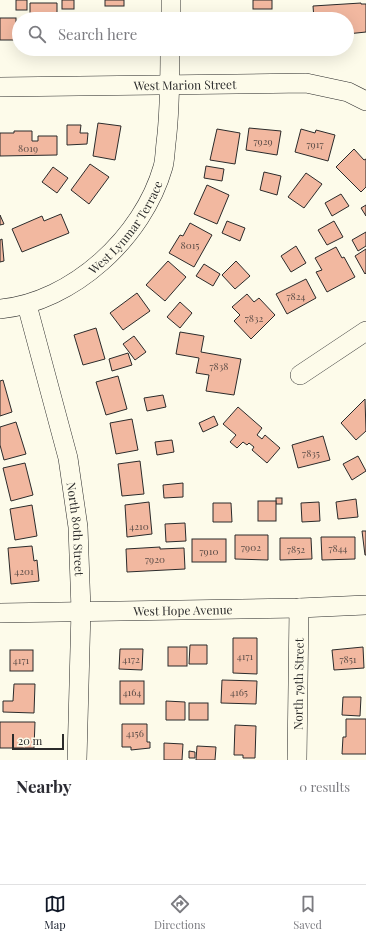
<!DOCTYPE html>
<html lang="en">
<head>
<meta charset="utf-8">
<style>
	:root { --surface:#fff; --page:#f2f2f3; --text:#2b2b33; --muted:#7c7c81; --line:#e1e1e2; --accent:#111827 }
	body { margin:0; font-family:"Playfair Display",serif; background:var(--page); color:var(--text) }
	.scale { position:absolute; left:12px; bottom:10px; width:52px; box-sizing:border-box; padding-left:4px; border:2px solid #2b2b2b; border-top:0; font-size:11px; line-height:14px; white-space:nowrap; color:#2b2b2b; -webkit-text-stroke:3px #fdfbea; paint-order:stroke }
	.list { margin:0; padding:0; list-style:none }
	h2 { display:flex; justify-content:space-between; align-items:center; height:52px; margin:0; padding:0 16px; font-size:17px }
	h2 small { font-size:13px; font-weight:400; color:var(--muted) }
	.icon { flex:none; width:22px; height:22px; fill:none; stroke:currentColor; stroke-width:2; stroke-linecap:round; stroke-linejoin:round }
	.map { position:relative; flex:none; width:366px; height:760px; overflow:hidden }
	.search { position:absolute; background:var(--surface); box-shadow:0 4px 16px #0002; left:12px; right:12px; top:12px; height:44px; display:flex; align-items:center; gap:10px; box-sizing:border-box; padding:0 14px; border-radius:22px; color:var(--muted); font-size:15px }
	.sheet { height:124px; background:var(--surface) }
	nav { display:flex; justify-content:space-around; align-items:center; box-sizing:border-box; height:56px; border-top:1px solid var(--line); background:var(--surface); font-size:11px; color:var(--muted) }
	nav a { display:grid; justify-items:center; gap:2px }
	nav .on { color:var(--accent) }
	.map>svg:first-child { display:block }
	.building { fill:#f2b8a0; stroke:#2b2b2b }
	.lines { fill:none; stroke-linecap:round; stroke-linejoin:round }
	.minor-casing { stroke:#2b2b2b; stroke-width:20 }
	.minor { stroke:#fdfbea; stroke-width:19 }
	.labels { text-anchor:middle; dominant-baseline:central; stroke-width:3; stroke-linejoin:round; paint-order:stroke }
	.number-label { font-size:10px; fill:#5d4e48 }
	.street-label { font-size:12px; fill:#2b2b2b; stroke:#fdfbea }
</style>
</head>
<body>
<div class="map">
<svg width="366" height="760" viewBox="0 0 366 760">
	<rect width="100%" height="100%" fill="#fdfbea"/>
	<g class="building">
		<rect x="16" y="0" width="11" height="10"/>
		<rect x="62" y="0" width="12" height="9"/>
		<rect x="105" y="0" width="19" height="6"/>
		<rect x="253" y="0" width="19" height="9"/>
		<path d="M 30,3 L 57,3 L 57,16 L 63,16 L 63,19 L 30,19 Z"/>
		<path d="M 361,3 L 361,4 L 366,4 L 366,32 L 347,34 L 347,19 L 314,19 L 313,6 Z"/>
		<rect x="217" y="14" width="22" height="5"/>
		<rect x="91" y="15" width="32" height="4"/>
		<rect x="0" y="18" width="16" height="22"/>
		<path d="M 98,123 L 121,126 L 115,160 L 93,156 Z"/>
		<path d="M 67,125 L 81,125 L 80,133 L 88,133 L 87,144 L 67,145 Z"/>
		<path d="M 249,128 L 281,131 L 277,155 L 246,150 Z"/>
		<path d="M 217,129 L 240,133 L 235,164 L 210,160 Z"/>
		<path d="M 301,129 L 315,133 L 316,130 L 335,135 L 328,161 L 295,152 Z"/>
		<path d="M 14,131 L 32,131 L 32,141 L 38,141 L 38,136 L 57,136 L 57,155 L 0,156 L 0,133 L 14,133 Z"/>
		<path d="M 354,149 L 364,160 L 366,159 L 366,187 L 361,192 L 336,167 Z"/>
		<path d="M 90,164 L 109,177 L 89,204 L 71,190 Z"/>
		<path d="M 206,166 L 224,169 L 222,181 L 204,178 Z"/>
		<path d="M 53,167 L 68,178 L 57,193 L 42,182 Z"/>
		<path d="M 264,172 L 281,176 L 277,195 L 260,190 Z"/>
		<path d="M 306,173 L 322,184 L 304,208 L 288,197 Z"/>
		<path d="M 207,185 L 229,195 L 217,224 L 194,214 Z"/>
		<path d="M 341,194 L 349,206 L 332,216 L 325,203 Z"/>
		<path d="M 366,205 L 366,216 L 361,208 Z"/>
		<path d="M 61,214 L 69,233 L 22,252 L 12,229 L 42,216 L 44,221 Z"/>
		<path d="M 0,215 L 4,224 L 0,225 Z"/>
		<path d="M 227,221 L 245,228 L 240,241 L 222,233 Z"/>
		<path d="M 334,221 L 343,237 L 327,245 L 318,230 Z"/>
		<path d="M 190,223 L 212,235 L 194,267 L 169,253 L 180,235 L 183,236 Z"/>
		<path d="M 366,232 L 366,246 L 358,251 L 352,240 Z"/>
		<path d="M 2,239 L 4,261 L 0,262 L 0,240 Z"/>
		<path d="M 296,246 L 306,263 L 291,272 L 281,256 Z"/>
		<path d="M 336,247 L 342,258 L 344,257 L 355,277 L 327,292 L 316,272 L 322,270 L 315,258 Z"/>
		<path d="M 366,249 L 366,273 L 365,274 L 355,256 Z"/>
		<path d="M 168,261 L 186,277 L 165,301 L 146,285 Z"/>
		<path d="M 236,261 L 250,276 L 235,289 L 222,275 Z"/>
		<path d="M 204,264 L 220,274 L 213,286 L 196,276 Z"/>
		<path d="M 306,279 L 316,298 L 287,314 L 276,294 Z"/>
		<path d="M 137,293 L 150,311 L 123,330 L 110,313 Z"/>
		<path d="M 247,294 L 254,302 L 259,298 L 275,315 L 251,339 L 234,321 L 240,315 L 232,307 Z"/>
		<path d="M 180,302 L 192,313 L 180,328 L 167,317 Z"/>
		<path d="M 96,328 L 105,359 L 83,365 L 74,335 Z"/>
		<path d="M 180,332 L 204,336 L 201,352 L 241,359 L 234,395 L 206,391 L 209,375 L 196,373 L 199,358 L 176,354 Z"/>
		<path d="M 134,336 L 146,352 L 135,360 L 123,344 Z"/>
		<path d="M 128,353 L 132,365 L 112,371 L 109,359 Z"/>
		<path d="M 118,376 L 127,409 L 106,415 L 96,382 Z"/>
		<path d="M 3,380 L 12,412 L 0,416 L 0,381 Z"/>
		<path d="M 163,395 L 166,407 L 147,411 L 144,398 Z"/>
		<path d="M 365,399 L 366,431 L 356,440 L 341,423 Z"/>
		<path d="M 238,407 L 262,428 L 257,435 L 262,439 L 265,435 L 280,448 L 267,463 L 252,450 L 254,447 L 249,443 L 247,445 L 243,442 L 237,448 L 230,442 L 236,435 L 223,424 Z"/>
		<path d="M 214,416 L 218,425 L 203,432 L 199,423 Z"/>
		<path d="M 132,419 L 138,450 L 116,454 L 110,423 Z"/>
		<path d="M 16,422 L 26,454 L 4,460 L 0,445 L 0,427 Z"/>
		<path d="M 323,436 L 330,460 L 298,468 L 292,445 Z"/>
		<path d="M 172,440 L 174,452 L 157,455 L 155,442 Z"/>
		<path d="M 358,456 L 366,471 L 352,480 L 343,464 Z"/>
		<path d="M 140,461 L 144,494 L 122,496 L 118,464 Z"/>
		<path d="M 25,463 L 33,495 L 11,501 L 3,468 Z"/>
		<path d="M 183,483 L 183,497 L 164,498 L 163,485 Z"/>
		<rect x="276" y="498" width="6" height="6"/>
		<path d="M 356,499 L 358,517 L 338,519 L 336,502 Z"/>
		<rect x="258" y="501" width="18" height="20"/>
		<path d="M 149,502 L 152,534 L 127,537 L 125,505 Z"/>
		<path d="M 319,502 L 320,521 L 302,522 L 301,503 Z"/>
		<path d="M 213,503 L 231,503 L 232,522 L 213,522 Z"/>
		<path d="M 32,505 L 37,536 L 15,540 L 10,509 Z"/>
		<path d="M 185,523 L 186,541 L 166,542 L 165,524 Z"/>
		<path d="M 362,531 L 366,531 L 366,555 L 365,555 Z"/>
		<path d="M 235,535 L 268,535 L 268,560 L 235,559 Z"/>
		<path d="M 321,537 L 355,537 L 355,559 L 322,560 Z"/>
		<path d="M 280,538 L 311,538 L 312,559 L 280,560 Z"/>
		<rect x="192" y="539" width="34" height="23"/>
		<path d="M 32,546 L 34,561 L 37,560 L 39,581 L 11,584 L 8,548 Z"/>
		<path d="M 160,547 L 160,549 L 184,548 L 185,569 L 127,572 L 126,549 Z"/>
		<path d="M 233,638 L 257,638 L 257,674 L 233,673 Z"/>
		<path d="M 190,645 L 207,645 L 207,664 L 189,664 Z"/>
		<rect x="168" y="647" width="19" height="19"/>
		<path d="M 363,647 L 364,668 L 334,670 L 332,650 Z"/>
		<path d="M 120,649 L 143,649 L 142,670 L 119,669 Z"/>
		<rect x="10" y="650" width="23" height="21"/>
		<path d="M 222,680 L 257,681 L 256,704 L 221,703 Z"/>
		<rect x="120" y="681" width="24" height="23"/>
		<path d="M 14,684 L 35,684 L 34,713 L 3,712 L 3,701 L 13,701 Z"/>
		<path d="M 343,697 L 361,697 L 360,716 L 342,715 Z"/>
		<path d="M 166,701 L 185,702 L 185,720 L 166,720 Z"/>
		<rect x="189" y="703" width="19" height="17"/>
		<path d="M 346,719 L 366,719 L 366,754 L 342,754 L 343,737 L 346,737 Z"/>
		<path d="M 0,722 L 35,722 L 34,748 L 0,748 Z"/>
		<path d="M 122,724 L 147,724 L 147,742 L 150,742 L 150,748 L 131,750 L 131,747 L 122,747 Z"/>
		<path d="M 235,725 L 256,726 L 255,758 L 243,758 L 243,755 L 234,755 Z"/>
		<path d="M 164,743 L 183,744 L 182,760 L 164,760 Z"/>
		<path d="M 197,746 L 216,747 L 215,760 L 196,760 Z"/>
		<path d="M 189,751 L 195,752 L 195,758 L 189,758 Z"/>
	</g>
	<g class="lines">
		<g class="minor-casing">
			<g id="minor">
				<path d="M 171,19 L 171,0"/>
				<path id="s1" d="M 0,87 L 306,83 L 348,92 L 366,101"/>
				<path id="s2" d="M 27,305 L 68,458 L 78,527 L 81,610 L 77,760"/>
				<path id="s3" d="M 0,309 C 73,302 143,237 163,167 C 165,160 165,151 166,143 C 170,112 170,80 170,49"/>
				<path d="M 300,375 L 366,331"/>
				<path id="s4" d="M 0,613 L 299,608 L 366,605"/>
				<path id="s5" d="M 297,760 L 299,608"/>
			</g>
		</g>
		<use href="#minor" class="minor"/>
	</g>
	<g class="labels">
		<g class="number-label">
			<text x="263" y="141">7929</text>
			<text x="315" y="144">7917</text>
			<text x="28" y="148">8019</text>
			<text x="190" y="245">8015</text>
			<text x="296" y="296">7824</text>
			<text x="254" y="318">7832</text>
			<text x="219" y="366">7838</text>
			<text x="311" y="453">7835</text>
			<text x="139" y="526">4210</text>
			<text x="251" y="547">7902</text>
			<text x="338" y="548">7844</text>
			<text x="296" y="549">7852</text>
			<text x="209" y="551">7910</text>
			<text x="155" y="559">7920</text>
			<text x="24" y="571">4201</text>
			<text x="245" y="656">4171</text>
			<text x="131" y="659">4172</text>
			<text x="348" y="659">7851</text>
			<text x="21" y="660">4171</text>
			<text x="132" y="692">4164</text>
			<text x="239" y="692">4165</text>
			<text x="135" y="733">4156</text>
		</g>
		<g class="street-label">
			<text stroke="none"><textPath href="#s1" startOffset="185">West Marion Street</textPath></text>
			<text stroke="none"><textPath href="#s3" startOffset="156">West Lynmar Terrace</textPath></text>
			<text stroke="none"><textPath href="#s2" startOffset="230">North 80th Street</textPath></text>
			<text stroke="none"><textPath href="#s4" startOffset="183">West Hope Avenue</textPath></text>
			<text stroke="none"><textPath href="#s5" startOffset="76">North 79th Street</textPath></text>
		</g>
	</g>
</svg>
<div class="scale">20 m</div>
<div class="search"><svg class="icon" aria-label="search" viewBox="0 0 24 24"><circle cx="10" cy="10" r="6"/><path d="M15 15l6 6"/></svg>Search here</div>
</div>
<section class="sheet">
<h2>Nearby<small>0 results</small></h2>
<ul class="list">
</ul>
</section>
<nav>
<a class="on"><svg class="icon" aria-label="map" viewBox="0 0 24 24"><path d="M3 6l6-2 6 2 6-2v14l-6 2-6-2-6 2zM9 4v14M15 6v14"/></svg>Map</a>
<a><svg class="icon" aria-label="directions" viewBox="0 0 24 24"><path d="M12 3l9 9-9 9-9-9zM9 14v-3h6M13 9l2 2-2 2"/></svg>Directions</a>
<a><svg class="icon" aria-label="saved" viewBox="0 0 24 24"><path d="M7 4h10v16l-5-4-5 4z"/></svg>Saved</a>
</nav>
</body>
</html>
